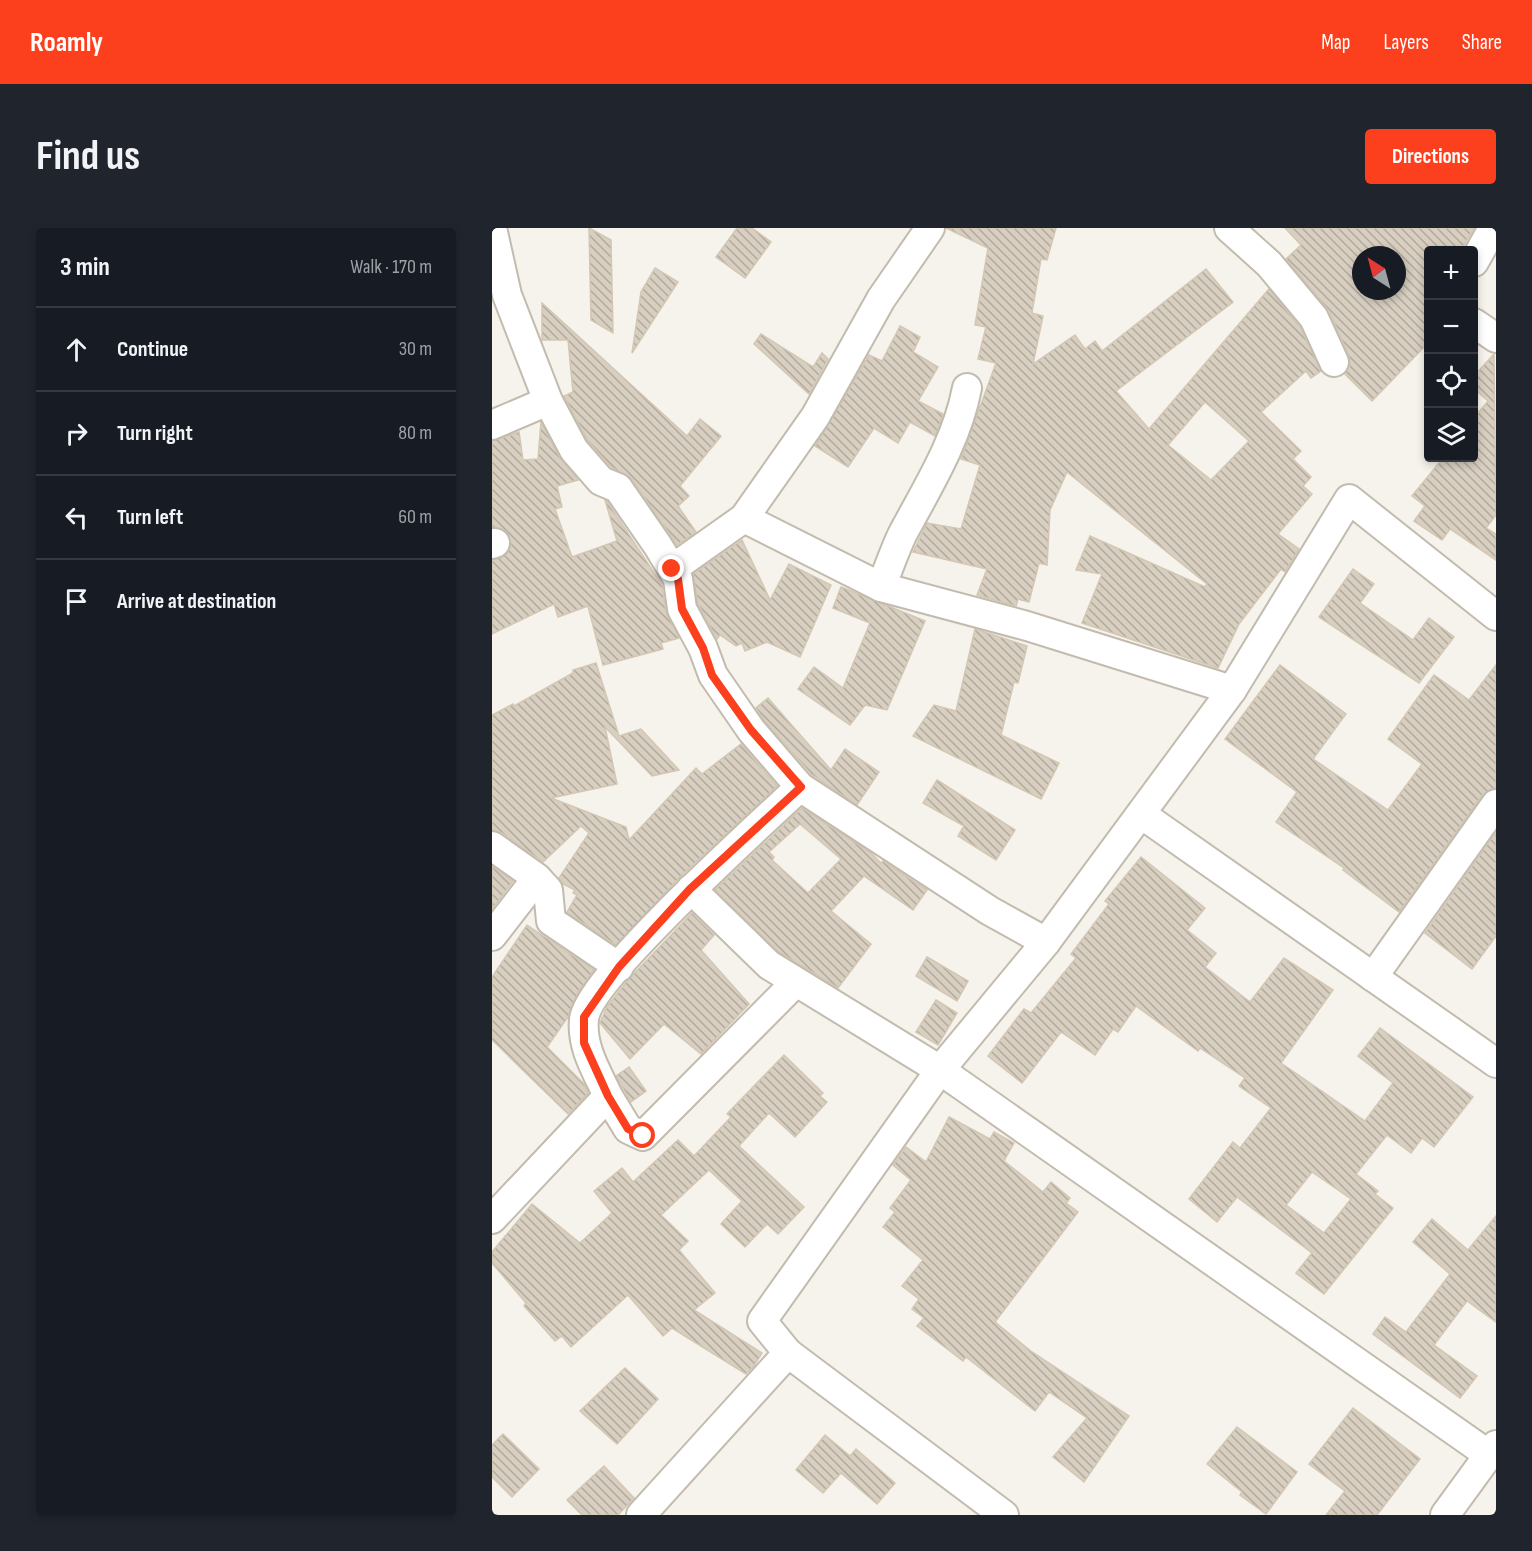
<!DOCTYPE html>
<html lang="en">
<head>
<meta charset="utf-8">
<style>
	:root { --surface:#171b24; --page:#20242c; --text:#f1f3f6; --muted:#9ea1a6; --line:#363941; --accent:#fc3f1d }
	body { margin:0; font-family:"Sofia Sans Condensed",sans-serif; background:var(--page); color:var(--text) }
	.controls { position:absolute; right:18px; top:18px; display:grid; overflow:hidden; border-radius:6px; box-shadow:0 3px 9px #0003 }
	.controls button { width:54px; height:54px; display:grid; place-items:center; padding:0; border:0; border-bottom:2px solid var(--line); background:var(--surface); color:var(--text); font:30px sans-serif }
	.compass { position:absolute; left:860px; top:18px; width:54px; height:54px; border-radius:50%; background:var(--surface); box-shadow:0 3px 9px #0003; rotate:324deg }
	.stop { position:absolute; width:18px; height:18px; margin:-14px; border:4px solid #fc3f1d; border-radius:50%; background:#fff }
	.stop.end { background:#fc3f1d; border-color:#fff; box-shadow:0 2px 6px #0008 }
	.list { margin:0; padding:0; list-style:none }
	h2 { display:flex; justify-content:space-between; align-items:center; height:78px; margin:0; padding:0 24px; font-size:26px }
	h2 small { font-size:20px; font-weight:400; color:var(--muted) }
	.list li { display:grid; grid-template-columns:39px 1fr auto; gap:18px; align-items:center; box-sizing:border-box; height:84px; padding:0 24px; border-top:2px solid var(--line) }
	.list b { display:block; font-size:22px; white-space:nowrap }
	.list em { font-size:20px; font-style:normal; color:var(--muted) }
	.icon { flex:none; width:33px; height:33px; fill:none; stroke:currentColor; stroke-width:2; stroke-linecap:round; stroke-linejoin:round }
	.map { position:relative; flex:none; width:1004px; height:1287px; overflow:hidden; border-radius:6px }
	header { display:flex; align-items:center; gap:36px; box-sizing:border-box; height:84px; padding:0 30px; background:var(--accent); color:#fff }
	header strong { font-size:28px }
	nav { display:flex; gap:33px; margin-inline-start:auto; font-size:21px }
	.intro { display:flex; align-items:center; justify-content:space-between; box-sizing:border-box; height:144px; padding:0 36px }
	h1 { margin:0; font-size:42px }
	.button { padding:15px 27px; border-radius:6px; background:var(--accent); color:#fff; font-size:21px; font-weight:700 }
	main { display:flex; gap:36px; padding:0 36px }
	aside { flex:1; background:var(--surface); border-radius:6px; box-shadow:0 3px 9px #0003 }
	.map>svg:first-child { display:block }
	.building { fill:url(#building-back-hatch); stroke:#d3c7b4; stroke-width:1.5; fill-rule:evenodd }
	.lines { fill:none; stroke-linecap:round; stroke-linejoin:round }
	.minor-casing { stroke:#c2bbae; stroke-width:32 }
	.minor { stroke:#fff; stroke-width:28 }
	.route { stroke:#fc3f1d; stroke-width:8 }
</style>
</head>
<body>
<header>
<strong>Roamly</strong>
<nav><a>Map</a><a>Layers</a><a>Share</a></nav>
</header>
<div class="intro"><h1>Find us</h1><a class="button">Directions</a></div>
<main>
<aside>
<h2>3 min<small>Walk · 170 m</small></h2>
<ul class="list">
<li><svg class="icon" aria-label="ahead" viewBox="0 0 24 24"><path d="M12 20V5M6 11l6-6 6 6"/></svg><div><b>Continue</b></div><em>30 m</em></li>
<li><svg class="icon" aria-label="right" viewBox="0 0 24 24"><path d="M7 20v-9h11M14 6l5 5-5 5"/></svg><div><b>Turn right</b></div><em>80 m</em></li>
<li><svg class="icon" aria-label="left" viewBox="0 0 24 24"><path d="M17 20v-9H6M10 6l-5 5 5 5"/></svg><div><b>Turn left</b></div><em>60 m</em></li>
<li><svg class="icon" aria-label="arrive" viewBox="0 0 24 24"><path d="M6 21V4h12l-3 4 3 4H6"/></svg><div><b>Arrive at destination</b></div></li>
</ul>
</aside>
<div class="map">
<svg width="1004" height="1287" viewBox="0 0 1004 1287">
	<defs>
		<pattern id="building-back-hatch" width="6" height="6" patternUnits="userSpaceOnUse" patternTransform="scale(1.5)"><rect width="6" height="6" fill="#d8cfc1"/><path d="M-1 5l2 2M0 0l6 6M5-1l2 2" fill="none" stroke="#b1aa9e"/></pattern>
	</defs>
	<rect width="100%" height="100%" fill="#f6f3ec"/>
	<g class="building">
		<path d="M 97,0 L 119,12 L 121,105 L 99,92 Z"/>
		<path d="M 245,0 L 260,0 L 279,14 L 253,50 L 224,29 Z"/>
		<path d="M 454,0 L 564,0 L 555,32 L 549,31 L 540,85 L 551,88 L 541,136 L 583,107 L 593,121 L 603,113 L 610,123 L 714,41 L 741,74 L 624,163 L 657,201 L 777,61 L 808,99 L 829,143 L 819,150 L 814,143 L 769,184 L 809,223 L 801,231 L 819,249 L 811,258 L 820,266 L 786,306 L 807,321 L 793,344 L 789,341 L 747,396 L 726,440 L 590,395 L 610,346 L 584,342 L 598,308 L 713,359 L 715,356 L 575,244 L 558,282 L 555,337 L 547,335 L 537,374 L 526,371 L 524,378 L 485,367 L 495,341 L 421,324 L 435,295 L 469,301 L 488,237 L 469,231 L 504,135 L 486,131 L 494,99 L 483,97 L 496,20 ZM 713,174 L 757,213 L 719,252 L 676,217 Z"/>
		<path d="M 793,0 L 982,0 L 969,22 L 936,22 L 936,115 L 880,173 L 853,146 L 858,136 L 857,128 L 837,83 L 794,31 L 809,17 ZM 869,27 L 905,27 L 905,63 L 869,63 Z"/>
		<path d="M 163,40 L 186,54 L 140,125 L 149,64 Z"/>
		<path d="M 50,75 L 195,208 L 208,191 L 229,208 L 188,258 L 197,268 L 186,278 L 204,304 L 185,317 L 140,251 L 119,239 L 96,213 L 72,168 L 81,164 L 76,112 L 50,112 Z"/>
		<path d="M 408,98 L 428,109 L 421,124 L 446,139 L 426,173 L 451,186 L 449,193 L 443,208 L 418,194 L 406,215 L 382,200 L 356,239 L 323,218 L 377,127 L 390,133 Z"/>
		<path d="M 269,106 L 321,139 L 330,125 L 336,131 L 317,166 L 262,116 Z"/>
		<path d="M 1002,126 L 1004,287 L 994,300 L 1004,306 L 1004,332 L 958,301 L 950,312 L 922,293 L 933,278 L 920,268 L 951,230 L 981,230 L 981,191 L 996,173 L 981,160 L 981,149 Z"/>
		<path d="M 49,194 L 68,230 L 86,252 L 65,258 L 70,279 L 63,281 L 80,329 L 125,313 L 113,272 L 115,273 L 170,357 L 174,384 L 187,410 L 169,415 L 171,421 L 111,437 L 96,378 L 66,389 L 62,376 L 0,406 L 0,332 L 15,326 L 19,318 L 14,303 L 0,299 L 0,213 L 27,204 L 31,232 L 46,231 Z"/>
		<path d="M 250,312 L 278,372 L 297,336 L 339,357 L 308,429 L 275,414 L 253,423 L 250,415 L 244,418 L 228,407 L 225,411 L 206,376 L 201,346 Z"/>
		<path d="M 861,341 L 882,356 L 868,375 L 921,412 L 937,390 L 962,409 L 927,455 L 827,389 Z"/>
		<path d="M 349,359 L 433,393 L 395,482 L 373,477 L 358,497 L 306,461 L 322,439 L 351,460 L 378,395 L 341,380 Z"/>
		<path d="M 483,401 L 535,418 L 526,455 L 522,454 L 509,507 L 567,535 L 549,571 L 421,508 L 442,477 L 464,483 Z"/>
		<path d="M 104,435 L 127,508 L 149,501 L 187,542 L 160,548 L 113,499 L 125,556 L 59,570 L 134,599 L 137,612 L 204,540 L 210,546 L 249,516 L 285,558 L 188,649 L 124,717 L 75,684 L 85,667 L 81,665 L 83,662 L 71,656 L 67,650 L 97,605 L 89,598 L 51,634 L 10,605 L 0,602 L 0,487 L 21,476 L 22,478 L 81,445 L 81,442 Z"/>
		<path d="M 788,437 L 854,486 L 821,531 L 896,582 L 930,536 L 896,511 L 942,447 L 977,472 L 1004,437 L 1004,560 L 991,566 L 907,684 L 851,642 L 852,640 L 784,594 L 805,564 L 733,511 Z"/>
		<path d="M 276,470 L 339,542 L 353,521 L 387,544 L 365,577 L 319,546 L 272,492 L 264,480 Z"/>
		<path d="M 445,552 L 523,602 L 504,632 L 466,608 L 472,598 L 431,575 Z"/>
		<path d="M 310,580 L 378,624 L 389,635 L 391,633 L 435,662 L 421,682 L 372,648 L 339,683 L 379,716 L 346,760 L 287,724 L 223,662 ZM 308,596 L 349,631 L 316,665 L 280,632 L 282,629 L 277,624 Z"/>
		<path d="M 1004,604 L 1004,708 L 980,741 L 933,705 Z"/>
		<path d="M 649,629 L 713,680 L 695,702 L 724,725 L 713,739 L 758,774 L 792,730 L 841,762 L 789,835 L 873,893 L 901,855 L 866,828 L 888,800 L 981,869 L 942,919 L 930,910 L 919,925 L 895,907 L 864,946 L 886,963 L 883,966 L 901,980 L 832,1066 L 804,1045 L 820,1025 L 745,969 L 725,994 L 697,971 L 741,914 L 748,920 L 779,880 L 747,858 L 753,850 L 708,820 L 706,823 L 644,778 L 626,804 L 621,801 L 603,827 L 569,804 L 530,855 L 496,828 L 532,781 L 539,785 L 584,730 L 579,726 L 617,676 L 613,673 ZM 820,944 L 859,971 L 832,1005 L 794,977 Z"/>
		<path d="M 0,638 L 21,653 L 0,681 Z"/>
		<path d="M 200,685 L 222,707 L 209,722 L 257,776 L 209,826 L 172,796 L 138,831 L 108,795 L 115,779 L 135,753 Z"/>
		<path d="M 35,697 L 102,742 L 86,764 L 76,789 L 55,819 L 92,856 L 96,865 L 76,886 L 0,812 L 0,749 Z"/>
		<path d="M 435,729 L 476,753 L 465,773 L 424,748 Z"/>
		<path d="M 444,772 L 465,785 L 446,817 L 424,804 Z"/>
		<path d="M 292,827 L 331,865 L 328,868 L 335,874 L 303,909 L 277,885 L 247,918 L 312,979 L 286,1006 L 275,996 L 253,1019 L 229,996 L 250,973 L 217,942 L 169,987 L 196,1013 L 187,1022 L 223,1065 L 202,1082 L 270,1125 L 262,1138 L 254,1146 L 180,1100 L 171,1108 L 136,1067 L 79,1119 L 70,1108 L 63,1113 L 32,1078 L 34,1075 L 0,1035 L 0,1024 L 40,976 L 88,1015 L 120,985 L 102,963 L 130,940 L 141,954 L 186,912 L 202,928 L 239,889 L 235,886 Z"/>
		<path d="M 137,839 L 154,863 L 139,874 L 124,848 Z"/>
		<path d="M 457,889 L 498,911 L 502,904 L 522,915 L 512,933 L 551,964 L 559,954 L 578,970 L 574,975 L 586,984 L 503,1094 L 540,1124 L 637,1188 L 592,1254 L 561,1229 L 595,1190 L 557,1164 L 543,1183 L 474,1129 L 471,1133 L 425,1098 L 432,1090 L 420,1081 L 427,1071 L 410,1058 L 431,1032 L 391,999 L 403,984 L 398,980 L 419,952 L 401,937 L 414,919 L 434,934 Z"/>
		<path d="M 1004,988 L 1004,1094 L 975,1073 L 942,1117 L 985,1148 L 968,1170 L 881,1106 L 893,1089 L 914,1104 L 958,1046 L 921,1014 L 940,991 L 976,1022 Z"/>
		<path d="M 133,1140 L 166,1171 L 125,1216 L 88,1183 Z"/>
		<path d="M 861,1180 L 928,1231 L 885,1287 L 834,1287 L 853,1263 L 817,1236 Z"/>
		<path d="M 745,1199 L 805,1244 L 774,1286 L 748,1267 L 750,1264 L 715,1236 Z"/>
		<path d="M 11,1206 L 47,1241 L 20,1269 L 0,1249 L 0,1217 Z"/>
		<path d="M 333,1207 L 358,1228 L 364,1221 L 403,1255 L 385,1276 L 349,1245 L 331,1265 L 304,1242 Z"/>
		<path d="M 112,1238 L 142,1270 L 126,1287 L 90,1287 L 75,1272 Z"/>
	</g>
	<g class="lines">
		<g class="minor-casing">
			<g id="minor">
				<path d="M 0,0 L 15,67 L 56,173 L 82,222 L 109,253 L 126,260 L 166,318 L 186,351 L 190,381 L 211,420 L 221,447 L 259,502 L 308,559 L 498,683 L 554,714"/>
				<path d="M 737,0 L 777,36 L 822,90 L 842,134"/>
				<path d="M 982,34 L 1001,0"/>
				<path d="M 982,95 L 1004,110"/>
				<path d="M 0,197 L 56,173"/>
				<path d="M 252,290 L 389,359 L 535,398 L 740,462"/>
				<path d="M 0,316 L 3,315"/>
				<path d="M 180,341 L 252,290 L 323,189 L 389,71 L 438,0"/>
				<path d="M 389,359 C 396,342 402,324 410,307 C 435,260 465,213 475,160"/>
				<path d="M 649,586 L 1004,835"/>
				<path d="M 0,618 L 45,650 L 56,662 L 59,693 L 127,739"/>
				<path d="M 199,661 L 277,737 L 448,842 L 997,1227"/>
				<path d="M 0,708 L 45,650"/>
				<path d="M 881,749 L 1004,576"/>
				<path d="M 116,868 L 136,901 L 151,908 L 303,755"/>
				<path d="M 0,991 L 116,868 C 105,844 89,819 92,791 C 97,750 271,594 308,559"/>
				<path d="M 296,1125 L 512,1287"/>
				<path d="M 149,1287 L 296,1125 L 270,1093 L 448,842 L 554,714 L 740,462 L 857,271 L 1004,388"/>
				<path d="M 953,1287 L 1004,1217"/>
			</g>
		</g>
		<use href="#minor" class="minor"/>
	</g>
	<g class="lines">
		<path class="route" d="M 151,908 L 136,901 L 116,868 L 92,815 L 92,789 L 127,739 L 198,661 L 309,559 L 259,502 L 220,447 L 211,420 L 190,381 L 186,351 L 180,341"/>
	</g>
</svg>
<div class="controls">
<button>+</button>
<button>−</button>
<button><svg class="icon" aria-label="locate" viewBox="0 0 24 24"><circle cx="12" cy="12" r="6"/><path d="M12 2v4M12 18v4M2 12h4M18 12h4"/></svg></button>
<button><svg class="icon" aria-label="layers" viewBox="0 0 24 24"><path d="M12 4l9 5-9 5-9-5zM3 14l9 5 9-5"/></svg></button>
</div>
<svg class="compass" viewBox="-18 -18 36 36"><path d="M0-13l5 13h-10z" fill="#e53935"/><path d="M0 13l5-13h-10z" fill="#9ea1a6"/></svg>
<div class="stop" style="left:151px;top:908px"></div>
<div class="stop end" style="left:180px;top:341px"></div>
</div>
</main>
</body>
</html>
